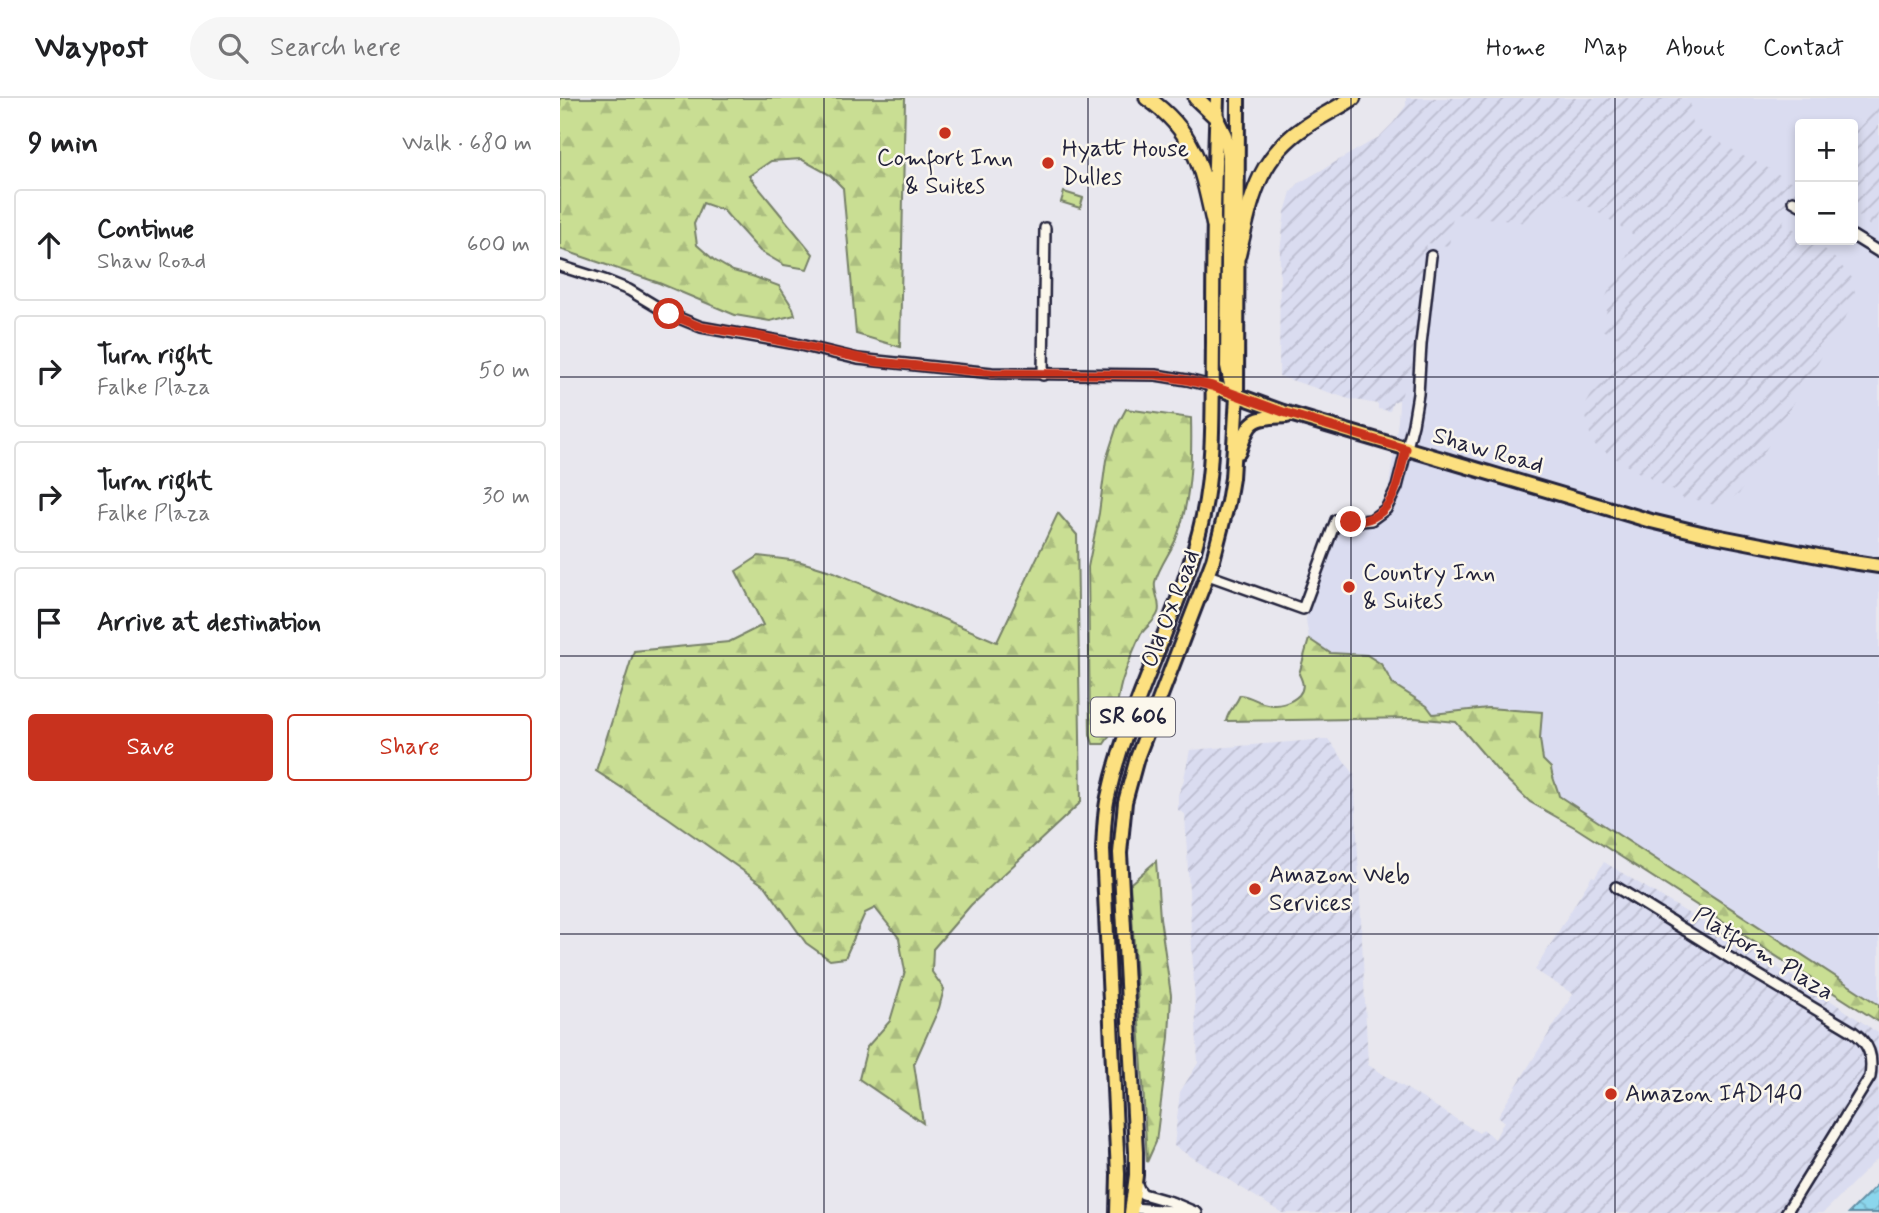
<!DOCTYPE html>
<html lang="en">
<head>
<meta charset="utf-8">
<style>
	:root { --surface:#fff; --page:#f6f6f6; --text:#202124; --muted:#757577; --line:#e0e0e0; --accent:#c8321e }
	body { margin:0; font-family:Mynerve,sans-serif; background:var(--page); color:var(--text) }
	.controls { position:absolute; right:21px; top:21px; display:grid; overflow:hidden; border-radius:7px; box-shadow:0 4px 10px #0003 }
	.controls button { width:63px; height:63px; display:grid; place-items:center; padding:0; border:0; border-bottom:2px solid var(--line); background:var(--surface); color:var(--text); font:35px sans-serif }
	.stop { position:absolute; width:21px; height:21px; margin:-16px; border:5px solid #c8321e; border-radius:50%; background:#fff }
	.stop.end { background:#c8321e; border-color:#fff; box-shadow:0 2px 7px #0008 }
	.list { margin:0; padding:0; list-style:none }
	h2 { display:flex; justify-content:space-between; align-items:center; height:91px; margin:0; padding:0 28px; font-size:30px }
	h2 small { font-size:23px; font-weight:400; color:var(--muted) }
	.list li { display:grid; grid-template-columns:46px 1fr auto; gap:21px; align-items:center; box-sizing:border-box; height:112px; margin:0 14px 14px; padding:0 14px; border:2px solid var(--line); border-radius:7px }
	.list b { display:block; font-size:26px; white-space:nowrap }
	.list p { margin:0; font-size:23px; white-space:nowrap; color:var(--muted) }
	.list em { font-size:23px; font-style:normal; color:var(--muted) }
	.actions { display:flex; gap:14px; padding:21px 28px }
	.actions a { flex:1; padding:16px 0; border:2px solid var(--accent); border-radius:7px; text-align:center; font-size:24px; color:var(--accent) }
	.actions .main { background:var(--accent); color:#fff }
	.icon { flex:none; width:38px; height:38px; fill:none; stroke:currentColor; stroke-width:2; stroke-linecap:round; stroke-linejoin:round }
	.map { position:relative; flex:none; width:1319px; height:1115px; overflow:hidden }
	header { display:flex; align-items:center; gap:42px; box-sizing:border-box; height:98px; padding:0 35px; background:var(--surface); border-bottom:2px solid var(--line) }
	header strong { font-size:33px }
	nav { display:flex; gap:38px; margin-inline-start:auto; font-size:24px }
	.search { width:490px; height:63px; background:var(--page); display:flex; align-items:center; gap:18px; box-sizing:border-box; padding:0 24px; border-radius:38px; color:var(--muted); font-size:26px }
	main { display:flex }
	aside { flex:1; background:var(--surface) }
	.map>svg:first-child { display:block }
	.built { fill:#dadcf0; fill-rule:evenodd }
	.industrial { fill:url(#industrial-furrows) }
	.forest { fill:url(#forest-firs); stroke:#768067; stroke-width:2 }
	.garden { fill:#c9de93; stroke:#768067; stroke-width:2 }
	.water { fill:url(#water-waves); stroke:#618ea5; stroke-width:2 }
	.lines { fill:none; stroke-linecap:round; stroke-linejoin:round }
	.minor-casing { stroke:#22223b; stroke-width:14 }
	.major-casing { stroke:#22223b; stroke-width:18 }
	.highway-casing { stroke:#22223b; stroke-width:19 }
	.minor { stroke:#fbf7ec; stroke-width:9 }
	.major { stroke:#fce080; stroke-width:12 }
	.highway { stroke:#fce080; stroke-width:14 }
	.route { stroke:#c8321e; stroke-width:9 }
	.grid { fill:none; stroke:#22223b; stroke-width:2; stroke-opacity:0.55 }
	.poi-dot { fill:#c8321e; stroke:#fbf7ec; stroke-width:2.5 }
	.labels { text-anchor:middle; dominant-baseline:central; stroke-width:5; stroke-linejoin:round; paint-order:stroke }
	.shield { fill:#fbf7ec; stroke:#636270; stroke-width:2 }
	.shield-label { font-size:23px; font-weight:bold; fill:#22223b }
	.poi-label { font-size:24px; fill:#22223b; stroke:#fbf7ec; text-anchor:start }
	.street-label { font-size:24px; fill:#22223b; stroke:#fbf7ec }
</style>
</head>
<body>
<header>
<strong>Waypost</strong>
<div class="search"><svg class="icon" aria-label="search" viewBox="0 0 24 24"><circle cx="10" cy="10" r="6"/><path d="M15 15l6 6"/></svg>Search here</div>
<nav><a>Home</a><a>Map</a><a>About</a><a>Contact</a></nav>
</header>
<main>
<aside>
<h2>9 min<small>Walk · 680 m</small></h2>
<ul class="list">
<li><svg class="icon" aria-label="ahead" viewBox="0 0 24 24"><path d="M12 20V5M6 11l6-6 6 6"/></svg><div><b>Continue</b><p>Shaw Road</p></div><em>600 m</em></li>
<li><svg class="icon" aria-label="right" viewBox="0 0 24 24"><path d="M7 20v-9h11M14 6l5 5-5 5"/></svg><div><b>Turn right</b><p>Falke Plaza</p></div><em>50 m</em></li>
<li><svg class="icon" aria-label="right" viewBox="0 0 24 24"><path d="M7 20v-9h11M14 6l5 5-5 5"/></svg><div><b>Turn right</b><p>Falke Plaza</p></div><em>30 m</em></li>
<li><svg class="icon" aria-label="arrive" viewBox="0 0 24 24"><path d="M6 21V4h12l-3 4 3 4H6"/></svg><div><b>Arrive at destination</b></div></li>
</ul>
<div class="actions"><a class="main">Save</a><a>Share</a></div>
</aside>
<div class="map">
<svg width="1319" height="1115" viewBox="0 0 1319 1115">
	<defs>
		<pattern id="industrial-furrows" width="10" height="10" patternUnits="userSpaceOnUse" patternTransform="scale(1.75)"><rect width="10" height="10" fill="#dadcf0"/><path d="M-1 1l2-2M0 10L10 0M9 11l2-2" fill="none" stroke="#bbbccf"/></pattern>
		<pattern id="forest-firs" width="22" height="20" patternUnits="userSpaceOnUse" patternTransform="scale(1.75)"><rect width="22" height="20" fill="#c9de93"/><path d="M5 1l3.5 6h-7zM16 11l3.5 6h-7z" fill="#acbe80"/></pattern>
		<pattern id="water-waves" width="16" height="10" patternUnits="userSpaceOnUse" patternTransform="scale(1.75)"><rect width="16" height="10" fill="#8bd6ec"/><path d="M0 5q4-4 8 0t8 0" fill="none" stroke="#78b7cb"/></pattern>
	</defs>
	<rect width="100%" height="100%" fill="#e8e7ee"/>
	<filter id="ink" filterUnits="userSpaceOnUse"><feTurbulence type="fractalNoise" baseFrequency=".0143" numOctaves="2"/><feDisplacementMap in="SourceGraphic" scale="14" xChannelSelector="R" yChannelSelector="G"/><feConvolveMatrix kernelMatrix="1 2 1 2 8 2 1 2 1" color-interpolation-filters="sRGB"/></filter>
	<g filter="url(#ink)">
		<path class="built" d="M 846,0 L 1319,0 L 1319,907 L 999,698 L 996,685 L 992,679 L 991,670 L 983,662 L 980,641 L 983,620 L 928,610 L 873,616 L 867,608 L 833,586 L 821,566 L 770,555 L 749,541 L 746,521 L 783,420 L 800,420 L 815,414 L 824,405 L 828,395 L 838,323 L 849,125 ZM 1240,26 L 1293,26 L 1293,142 L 1240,142 Z"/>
		<g class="industrial">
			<path d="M 852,0 L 1130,0 L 1132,28 L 1190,62 L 1201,66 L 1228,82 L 1240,87 L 1240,90 L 1223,124 L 1240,135 L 1240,142 L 1251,142 L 1269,154 L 1293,181 L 1296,202 L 1179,396 L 1158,408 L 1130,400 L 1128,404 L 1107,389 L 1072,371 L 1032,345 L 1025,314 L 1026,306 L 1063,243 L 1042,232 L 1049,203 L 1045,200 L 1077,139 L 1007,95 L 967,125 L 895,116 L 893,118 L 889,148 L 867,145 L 851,271 L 844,287 L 841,301 L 833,304 L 830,313 L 818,311 L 818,306 L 789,301 L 719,278 L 720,154 L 725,114 L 731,94 L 739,85 L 819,39 L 833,25 Z"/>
			<path d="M 1315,0 L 1319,0 L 1319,126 L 1311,129 L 1293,113 L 1293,37 Z"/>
			<path d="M 768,641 L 794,676 L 808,967 L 919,1035 L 923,1031 L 935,1041 L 944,1023 L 938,1018 L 1013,896 L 975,872 L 1032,778 L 1035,779 L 1044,764 L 1264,898 L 1318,935 L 1319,1059 L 1263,1115 L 722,1115 L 614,1048 L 620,994 L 638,965 L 625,716 L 618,712 L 618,697 L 623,685 L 630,652 Z"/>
		</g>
		<g class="forest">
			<path d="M 0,0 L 345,0 L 340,249 L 296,236 L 283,90 L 270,77 L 241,61 L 211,63 L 189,78 L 253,156 L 247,171 L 224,167 L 200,153 L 163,112 L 143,105 L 134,126 L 137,147 L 154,162 L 173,173 L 192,178 L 219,188 L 233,210 L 235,217 L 210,223 L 175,217 L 99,185 L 0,151 Z"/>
			<path d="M 566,311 L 631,320 C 632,360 631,403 616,441 C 610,455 599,469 595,484 C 593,494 602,506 598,515 C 595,523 586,529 581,536 C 574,550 568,566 563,580 C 555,602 559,626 544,646 L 533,646 L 530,636 L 528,469 L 539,415 L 546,362 L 557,328 Z"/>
			<path d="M 498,415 L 517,437 L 521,704 L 411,807 L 373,851 L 372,874 L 384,891 L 379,910 L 354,966 L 363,1025 L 299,981 L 307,949 L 330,923 L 345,873 L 339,840 L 315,810 L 305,815 L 285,860 L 270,862 L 246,845 L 206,789 L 107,719 L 36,673 L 74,553 L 169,544 L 203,527 L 176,473 L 199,458 L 238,463 L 274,474 L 437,544 Z"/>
			<path d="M 749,541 L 770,555 L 807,557 L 821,566 L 833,586 L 867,608 L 873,616 L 928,610 L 982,614 L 980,641 L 983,662 L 991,670 C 992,680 997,688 999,698 L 1319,907 L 1319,924 L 1016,730 L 970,704 L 937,672 L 896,624 L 854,620 L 666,623 C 669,611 675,609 680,597 C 692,598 696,604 707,606 C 718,609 731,605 739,597 C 745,590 743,584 739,576 Z"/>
			<path d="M 596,763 L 600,820 L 611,897 L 609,939 L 596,1044 L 587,1064 L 583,986 L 570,786 Z"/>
		</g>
		<path class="garden" d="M 504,94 L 523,100 L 520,110 L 501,104 Z"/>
		<path class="water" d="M 1319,1085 L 1319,1115 L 1289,1115 Z"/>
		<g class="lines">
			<g class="minor-casing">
				<g id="minor">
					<path d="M 1233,103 L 1240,107"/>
					<path d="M 1293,138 L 1319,154"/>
					<path d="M 0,168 L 44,182 L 69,192 L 109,216 L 141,229 L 236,246 L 298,261 L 432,275 L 596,277 L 627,282 L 652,288"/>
					<path d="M 483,277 L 485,130"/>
					<path d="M 648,477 L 743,511 L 776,422 L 791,424 L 811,422 L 826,411 L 837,389 L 853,326 L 858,296 L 861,246 L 871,158"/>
					<path d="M 1056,789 L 1170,860 L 1292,933 C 1310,946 1313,958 1310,979 L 1226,1115"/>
					<path d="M 576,1084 L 579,1091 L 583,1096 L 611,1104 L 637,1115"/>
					<path d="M 572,1110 L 628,1114"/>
				</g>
			</g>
			<g class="major-casing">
				<g id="major">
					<path d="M 658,23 L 665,37 L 669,57 L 667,268 L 672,291 L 675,295"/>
					<path d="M 652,288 L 723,314 L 1091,423 L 1145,436 L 1279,462 L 1319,468"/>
					<path d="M 679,354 C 690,320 692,320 727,318"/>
					<path d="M 557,1115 L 558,1076 L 543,752 C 544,734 544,716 548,699 C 569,602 622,515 643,418 C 655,361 652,302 653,244 C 653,162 654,81 657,0"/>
					<path d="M 571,1115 L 576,1077 L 576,1054 L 560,755 L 565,704 L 577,660 L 653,462 L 668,404 L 672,380 L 677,298 L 678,0"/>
				</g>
			</g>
			<g class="highway-casing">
				<g id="highway">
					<path d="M 587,0 C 636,34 642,71 654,126"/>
					<path d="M 636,0 L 657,20"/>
					<path d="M 678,157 C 691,103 696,61 746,28 C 761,18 778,10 793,0"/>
				</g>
			</g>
			<use href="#minor" class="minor"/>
			<use href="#major" class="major"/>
			<use href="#highway" class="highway"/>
		</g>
	</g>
	<g class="lines" filter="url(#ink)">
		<path class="route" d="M 109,216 L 141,229 L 197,238 L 318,264 L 432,275 L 596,277 L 627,282 L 652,288 L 723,314 L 846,351 C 837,386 835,423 791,424"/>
	</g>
	<path class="grid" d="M 264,0 L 264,1115M 528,0 L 528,1115M 791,0 L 791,1115M 1055,0 L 1055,1115M 0,279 L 1319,279M 0,558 L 1319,558M 0,836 L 1319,836"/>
	<g class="poi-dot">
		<circle cx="385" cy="35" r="7"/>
		<circle cx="488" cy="65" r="7"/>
		<circle cx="789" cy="489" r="7"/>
		<circle cx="695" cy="791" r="7"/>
		<circle cx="1051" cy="996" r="7"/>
	</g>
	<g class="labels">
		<rect class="shield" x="531" y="599.5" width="84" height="39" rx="5"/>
		<g class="shield-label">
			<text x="573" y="619">SR 606</text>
		</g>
		<g class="poi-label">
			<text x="502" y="51">Hyatt House<tspan x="502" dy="28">Dulles</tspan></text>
			<text x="385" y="60" text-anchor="middle">Comfort Inn<tspan x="385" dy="28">&amp; Suites</tspan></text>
			<text x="803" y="475">Country Inn<tspan x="803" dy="28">&amp; Suites</tspan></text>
			<text x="709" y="777">Amazon Web<tspan x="709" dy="28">Services</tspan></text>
			<text x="1065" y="996">Amazon IAD140</text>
		</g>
		<g class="street-label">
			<text transform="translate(928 353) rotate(16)">Shaw Road</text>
			<text transform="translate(611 511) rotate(-69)">Old Ox Road</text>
			<text transform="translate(1203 856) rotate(31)">Platform Plaza</text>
		</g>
	</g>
</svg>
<div class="controls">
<button>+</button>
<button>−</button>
</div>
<div class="stop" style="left:109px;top:216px"></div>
<div class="stop end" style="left:791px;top:424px"></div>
</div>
</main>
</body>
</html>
